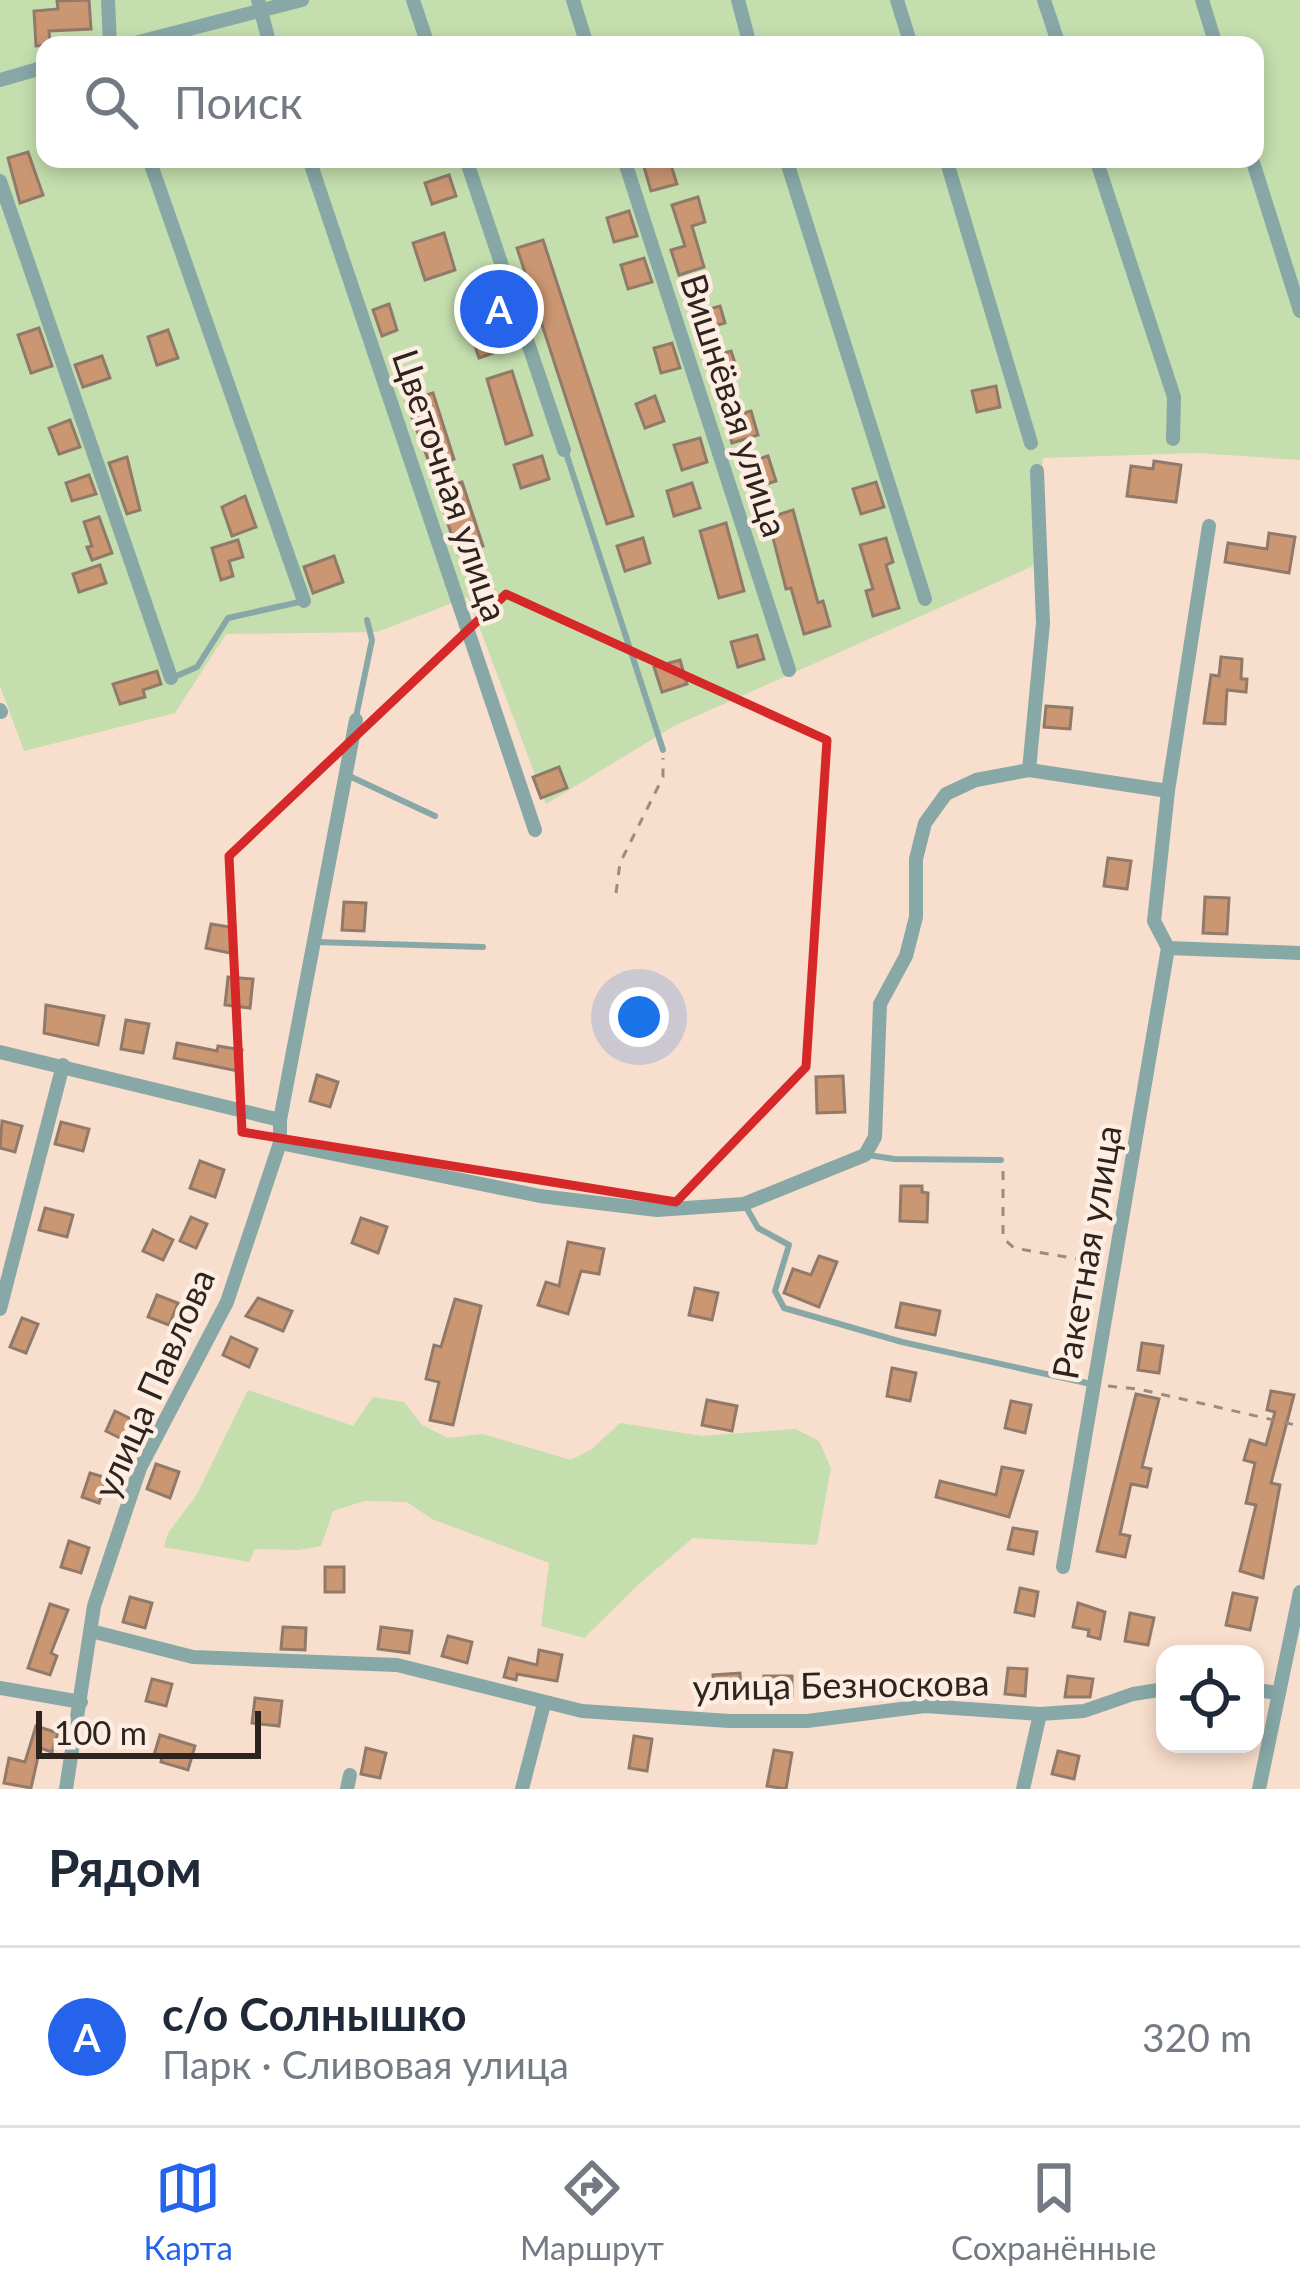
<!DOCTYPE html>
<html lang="ru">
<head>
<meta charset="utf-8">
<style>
	:root { --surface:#fff; --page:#f2f2f3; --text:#1f2937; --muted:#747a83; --line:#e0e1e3; --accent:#2563eb }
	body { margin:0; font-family:Lato,sans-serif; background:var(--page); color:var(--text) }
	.controls { position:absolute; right:36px; bottom:36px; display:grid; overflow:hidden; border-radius:24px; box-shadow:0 6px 18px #0003 }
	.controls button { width:108px; height:108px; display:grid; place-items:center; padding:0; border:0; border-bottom:3px solid var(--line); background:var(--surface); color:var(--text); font:60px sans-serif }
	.scale { position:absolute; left:36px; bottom:30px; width:225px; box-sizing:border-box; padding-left:12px; border:6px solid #2d241d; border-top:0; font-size:33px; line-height:42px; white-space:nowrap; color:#2d241d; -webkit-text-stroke:9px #fdede2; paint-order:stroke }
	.you { position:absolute; left:639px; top:1017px; width:42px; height:42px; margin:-30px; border:9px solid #fff; border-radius:50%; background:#1a73e8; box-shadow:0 0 0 18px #1a73e833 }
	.badge { display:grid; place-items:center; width:78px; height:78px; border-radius:50%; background:var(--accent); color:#fff; font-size:39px; font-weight:700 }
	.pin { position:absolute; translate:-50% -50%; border:6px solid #fff; box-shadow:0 3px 12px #0006 }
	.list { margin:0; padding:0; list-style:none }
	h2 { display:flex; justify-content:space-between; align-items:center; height:156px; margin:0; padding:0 48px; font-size:51px }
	h2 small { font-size:39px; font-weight:400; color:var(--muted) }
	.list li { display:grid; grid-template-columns:78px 1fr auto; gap:36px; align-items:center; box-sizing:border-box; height:180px; padding:0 48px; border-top:3px solid var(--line) }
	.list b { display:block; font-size:45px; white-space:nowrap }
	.list p { margin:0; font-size:39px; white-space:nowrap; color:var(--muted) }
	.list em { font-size:39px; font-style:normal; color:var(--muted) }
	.icon { flex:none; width:66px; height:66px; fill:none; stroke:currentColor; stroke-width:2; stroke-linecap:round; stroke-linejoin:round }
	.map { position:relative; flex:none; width:1300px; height:1789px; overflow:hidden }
	.search { position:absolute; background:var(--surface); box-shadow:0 6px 18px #0003; left:36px; right:36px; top:36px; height:132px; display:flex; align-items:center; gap:30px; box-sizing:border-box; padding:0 42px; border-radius:24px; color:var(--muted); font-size:45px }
	.sheet { height:336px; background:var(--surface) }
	nav { display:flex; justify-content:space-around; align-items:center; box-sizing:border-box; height:168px; border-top:3px solid var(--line); background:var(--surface); font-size:33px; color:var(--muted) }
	nav a { display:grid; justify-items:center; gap:6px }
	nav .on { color:var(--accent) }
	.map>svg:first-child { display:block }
	.green { fill:#c4deae; fill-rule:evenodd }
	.building { fill:#cb9772; stroke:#917a6a; stroke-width:3 }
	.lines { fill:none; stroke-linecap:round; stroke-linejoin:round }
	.path { stroke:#9d8b7e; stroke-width:3; stroke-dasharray:9 9; stroke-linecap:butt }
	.service { stroke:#87a8a7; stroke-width:6 }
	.minor { stroke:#87a8a7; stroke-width:14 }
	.marked { fill:none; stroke:#d62828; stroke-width:9; stroke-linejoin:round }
	.labels { text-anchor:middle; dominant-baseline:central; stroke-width:9; stroke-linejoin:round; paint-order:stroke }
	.street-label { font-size:36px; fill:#2d241d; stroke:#fdede2 }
</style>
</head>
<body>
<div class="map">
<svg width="1300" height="1789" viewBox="0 0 1300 1789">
	<rect width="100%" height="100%" fill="#f8decc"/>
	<g class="green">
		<path d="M 0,0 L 1300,0 L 1300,460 L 1197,453 L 1043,458 L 1033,566 L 674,726 L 546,804 L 468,597 L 377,632 L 226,634 L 175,713 L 24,751 L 0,686 ZM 45,45 L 1255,45 L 1255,159 L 45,159 Z"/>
		<path d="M 248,1390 L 353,1426 L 373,1397 L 404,1402 L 421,1424 L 447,1438 L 483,1434 L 571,1460 L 592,1449 L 620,1423 L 702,1436 L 795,1429 L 819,1441 L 831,1468 L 817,1545 L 693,1538 L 640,1583 L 584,1638 L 541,1626 L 549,1563 L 432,1519 L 407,1502 L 364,1501 L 333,1511 L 321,1546 L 298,1550 L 255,1549 L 249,1562 L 164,1547 L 168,1533 L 196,1496 Z"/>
	</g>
	<g class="building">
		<path d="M 89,0 L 91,29 L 49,31 L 50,45 L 36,46 L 34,11 L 58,9 L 57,1 Z"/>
		<path d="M 28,152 L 43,195 L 20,203 L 8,158 Z"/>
		<path d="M 669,159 L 677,184 L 651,191 L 644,167 Z"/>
		<path d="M 449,175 L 456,196 L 432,204 L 425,183 Z"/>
		<path d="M 698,197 L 705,222 L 692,226 L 704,267 L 679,275 L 671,250 L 685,246 L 672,205 Z"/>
		<path d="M 629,211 L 637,236 L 614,242 L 607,218 Z"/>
		<path d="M 444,233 L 455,270 L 425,280 L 413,243 Z"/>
		<path d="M 543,240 L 633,516 L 607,524 L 517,248 Z"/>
		<path d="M 644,258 L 652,282 L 628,289 L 621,265 Z"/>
		<path d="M 389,304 L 397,330 L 382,336 L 373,310 Z"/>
		<path d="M 720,306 L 725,323 L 697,331 L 692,314 Z"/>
		<path d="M 39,328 L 52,366 L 31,373 L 18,335 Z"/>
		<path d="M 497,328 L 504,349 L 479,358 L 472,337 Z"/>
		<path d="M 168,330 L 178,358 L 157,365 L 148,337 Z"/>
		<path d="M 672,343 L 680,368 L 661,373 L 654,348 Z"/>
		<path d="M 731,351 L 739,375 L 713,383 L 706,358 Z"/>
		<path d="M 102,356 L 110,378 L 83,387 L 75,365 Z"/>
		<path d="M 512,371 L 532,435 L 506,444 L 487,379 Z"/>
		<path d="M 996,386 L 1000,407 L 977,412 L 972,391 Z"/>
		<path d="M 433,393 L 454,459 L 431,467 L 406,402 Z"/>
		<path d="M 655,396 L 664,421 L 645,428 L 636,404 Z"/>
		<path d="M 751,411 L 758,435 L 732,443 L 725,418 Z"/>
		<path d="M 70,420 L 80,447 L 59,454 L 49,428 Z"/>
		<path d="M 700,438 L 707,462 L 682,470 L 674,445 Z"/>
		<path d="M 542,456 L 549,479 L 521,488 L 514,465 Z"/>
		<path d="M 768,456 L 776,481 L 750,489 L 743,464 Z"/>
		<path d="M 127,457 L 140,510 L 127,514 L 109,463 Z"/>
		<path d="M 1154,461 L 1181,465 L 1176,502 L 1127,496 L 1131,466 L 1153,469 Z"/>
		<path d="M 89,475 L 96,494 L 72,501 L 66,483 Z"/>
		<path d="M 462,482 L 483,546 L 458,554 L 437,491 Z"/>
		<path d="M 876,482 L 884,507 L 861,514 L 853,489 Z"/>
		<path d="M 692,483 L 700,508 L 674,516 L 667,491 Z"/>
		<path d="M 245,496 L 256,527 L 232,536 L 222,507 Z"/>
		<path d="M 793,510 L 818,603 L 823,601 L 830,626 L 804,634 L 791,588 L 786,589 L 768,518 Z"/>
		<path d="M 99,517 L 112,553 L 92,560 L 87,547 L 92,546 L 84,522 Z"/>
		<path d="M 726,523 L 744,591 L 719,598 L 700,531 Z"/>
		<path d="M 1269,533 L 1295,537 L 1289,573 L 1225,562 L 1228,543 L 1267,549 Z"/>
		<path d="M 643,538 L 650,563 L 625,571 L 617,546 Z"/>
		<path d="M 886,538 L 893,562 L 886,565 L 899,608 L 873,616 L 866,591 L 873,589 L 860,545 Z"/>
		<path d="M 238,540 L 243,557 L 229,561 L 233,576 L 221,580 L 212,548 Z"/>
		<path d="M 334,556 L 343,582 L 313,593 L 304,567 Z"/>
		<path d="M 100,565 L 106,583 L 79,592 L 73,574 Z"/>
		<path d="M 757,635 L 764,659 L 738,667 L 731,642 Z"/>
		<path d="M 1221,657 L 1242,659 L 1241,679 L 1247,679 L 1246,692 L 1227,690 L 1225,724 L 1204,723 L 1211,675 L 1219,676 Z"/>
		<path d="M 680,660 L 687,684 L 662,692 L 654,667 Z"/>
		<path d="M 157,671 L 161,684 L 143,690 L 145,697 L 120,704 L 113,684 Z"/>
		<path d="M 1046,706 L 1072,708 L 1070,729 L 1044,727 Z"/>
		<path d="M 559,767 L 567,788 L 541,798 L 533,777 Z"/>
		<path d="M 1108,858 L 1131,861 L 1127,889 L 1104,886 Z"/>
		<path d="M 1205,897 L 1229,898 L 1227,934 L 1203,933 Z"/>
		<path d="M 344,902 L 366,903 L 364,931 L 342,930 Z"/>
		<path d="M 211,924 L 235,928 L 230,953 L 206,948 Z"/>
		<path d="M 228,977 L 253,979 L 250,1008 L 225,1005 Z"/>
		<path d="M 46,1005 L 104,1016 L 98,1045 L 44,1033 Z"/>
		<path d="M 126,1020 L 149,1024 L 143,1053 L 121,1049 Z"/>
		<path d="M 177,1043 L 217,1051 L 218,1046 L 242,1050 L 238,1071 L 174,1058 Z"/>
		<path d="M 317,1075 L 338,1082 L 330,1107 L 310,1101 Z"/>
		<path d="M 843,1076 L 845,1112 L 817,1113 L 816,1077 Z"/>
		<path d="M 2,1121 L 22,1126 L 15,1152 L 0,1148 Z"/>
		<path d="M 61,1122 L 89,1129 L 83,1151 L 55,1144 Z"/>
		<path d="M 200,1161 L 224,1170 L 215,1197 L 190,1188 Z"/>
		<path d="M 901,1186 L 922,1186 L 922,1192 L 928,1193 L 927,1222 L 900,1221 Z"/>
		<path d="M 45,1208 L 73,1215 L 67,1237 L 39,1230 Z"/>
		<path d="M 191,1217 L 207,1224 L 196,1248 L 180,1241 Z"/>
		<path d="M 361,1218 L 387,1227 L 378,1253 L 352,1243 Z"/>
		<path d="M 153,1230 L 173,1240 L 163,1260 L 143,1251 Z"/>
		<path d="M 568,1242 L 604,1249 L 599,1274 L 581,1271 L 568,1314 L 538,1305 L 546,1282 L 559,1286 Z"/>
		<path d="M 819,1256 L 837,1262 L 819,1307 L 784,1293 L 793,1269 L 811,1275 Z"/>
		<path d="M 695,1288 L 718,1293 L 712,1320 L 689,1315 Z"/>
		<path d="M 157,1295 L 178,1303 L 169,1325 L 148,1317 Z"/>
		<path d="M 258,1298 L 292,1311 L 283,1331 L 246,1316 Z"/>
		<path d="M 455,1299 L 481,1306 L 453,1425 L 430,1420 L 439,1382 L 426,1379 L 434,1345 L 441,1347 Z"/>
		<path d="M 901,1303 L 940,1311 L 935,1335 L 896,1327 Z"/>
		<path d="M 22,1318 L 38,1324 L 26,1353 L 10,1347 Z"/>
		<path d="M 231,1337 L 257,1349 L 249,1367 L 223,1355 Z"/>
		<path d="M 1142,1343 L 1163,1346 L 1159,1373 L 1138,1370 Z"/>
		<path d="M 892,1368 L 916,1373 L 910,1401 L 887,1396 Z"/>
		<path d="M 1271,1391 L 1294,1395 L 1271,1483 L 1280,1485 L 1263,1578 L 1240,1571 L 1256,1505 L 1246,1503 L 1255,1463 L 1244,1460 L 1250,1440 L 1266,1445 L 1275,1412 L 1267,1410 Z"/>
		<path d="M 1136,1394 L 1159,1399 L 1142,1467 L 1151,1469 L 1147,1487 L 1131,1484 L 1120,1534 L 1130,1536 L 1125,1557 L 1097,1551 Z"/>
		<path d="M 707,1400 L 737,1406 L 732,1431 L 702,1425 Z"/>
		<path d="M 1011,1401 L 1031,1405 L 1025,1433 L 1005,1428 Z"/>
		<path d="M 115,1411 L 133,1420 L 124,1440 L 106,1431 Z"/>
		<path d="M 156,1464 L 179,1472 L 170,1498 L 147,1489 Z"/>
		<path d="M 1002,1467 L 1023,1471 L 1009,1517 L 936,1497 L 940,1481 L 996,1495 Z"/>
		<path d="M 90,1473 L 107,1478 L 99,1503 L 82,1497 Z"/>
		<path d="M 1013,1528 L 1037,1532 L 1033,1554 L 1008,1549 Z"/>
		<path d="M 69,1541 L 89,1548 L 81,1573 L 61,1567 Z"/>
		<rect x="325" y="1567" width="19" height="25"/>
		<path d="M 1020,1588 L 1038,1592 L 1034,1616 L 1015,1612 Z"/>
		<path d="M 1233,1593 L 1257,1598 L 1250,1630 L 1226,1625 Z"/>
		<path d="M 130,1597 L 152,1603 L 145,1628 L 123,1622 Z"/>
		<path d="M 1078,1603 L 1105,1612 L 1100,1639 L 1088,1636 L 1089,1630 L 1073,1627 Z"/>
		<path d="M 50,1604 L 68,1610 L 51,1653 L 57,1656 L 50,1675 L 28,1668 Z"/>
		<path d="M 1130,1613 L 1154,1618 L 1148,1645 L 1125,1641 Z"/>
		<path d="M 283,1627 L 306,1628 L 305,1650 L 281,1649 Z"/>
		<path d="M 381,1627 L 412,1631 L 409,1653 L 378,1649 Z"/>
		<path d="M 448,1636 L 472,1642 L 467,1663 L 442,1656 Z"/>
		<path d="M 539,1650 L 562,1655 L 557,1681 L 517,1674 L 516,1680 L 504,1677 L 509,1658 L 537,1665 Z"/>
		<path d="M 1008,1668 L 1027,1669 L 1025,1696 L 1005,1694 Z"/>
		<path d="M 740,1673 L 741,1697 L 714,1699 L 713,1675 Z"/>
		<path d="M 764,1676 L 792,1676 L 792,1697 L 765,1697 Z"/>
		<path d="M 1068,1676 L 1093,1679 L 1090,1697 L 1065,1697 Z"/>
		<path d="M 152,1679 L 172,1684 L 166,1706 L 146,1701 Z"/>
		<path d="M 255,1698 L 282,1701 L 279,1726 L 252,1723 Z"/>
		<path d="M 36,1726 L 58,1733 L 52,1752 L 40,1748 L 31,1788 L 4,1783 L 9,1758 L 25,1762 Z"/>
		<path d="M 160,1735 L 195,1746 L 188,1770 L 161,1762 L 162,1757 L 154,1755 Z"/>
		<path d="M 634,1736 L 652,1739 L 647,1771 L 629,1768 Z"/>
		<path d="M 366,1748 L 386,1753 L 380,1778 L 361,1774 Z"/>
		<path d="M 774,1750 L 792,1753 L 786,1789 L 767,1786 Z"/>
		<path d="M 1058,1751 L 1079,1756 L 1074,1779 L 1052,1774 Z"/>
	</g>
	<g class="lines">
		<g class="path">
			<path d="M 616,893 L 620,863 L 663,777 L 663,758"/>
			<path d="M 1003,1171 L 1003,1238 L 1014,1248 L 1101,1263"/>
			<path d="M 1108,1386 L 1138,1389 L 1300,1426"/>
		</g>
		<g class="service">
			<path d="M 566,453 L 663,750"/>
			<path d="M 174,677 L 197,667 L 228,618 L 304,601"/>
			<path d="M 356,717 L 372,640 L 367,620"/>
			<path d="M 347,775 L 435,816"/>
			<path d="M 316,942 L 483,947"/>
			<path d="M 868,1155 L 894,1159 L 1001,1160"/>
			<path d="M 746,1207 L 758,1228 L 789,1245 L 775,1291 L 784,1308 L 902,1342 L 1091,1384"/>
		</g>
		<g class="minor">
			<path d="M 108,0 L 110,45"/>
			<path d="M 258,0 L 270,45"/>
			<path d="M 413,0 L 428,45"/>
			<path d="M 573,0 L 587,45"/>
			<path d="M 738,0 L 750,45"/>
			<path d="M 897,0 L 911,45"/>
			<path d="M 1044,0 L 1059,45"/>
			<path d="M 1202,0 L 1216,45"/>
			<path d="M 127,45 L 302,0"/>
			<path d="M 0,80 L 45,67"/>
			<path d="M 149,159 L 304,601"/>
			<path d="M 309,159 L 535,830"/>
			<path d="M 466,159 L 564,450"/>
			<path d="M 624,159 L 789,670"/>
			<path d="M 786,159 L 925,599"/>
			<path d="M 946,159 L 1031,443"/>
			<path d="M 1096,159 L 1174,397 L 1173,439"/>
			<path d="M 1252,159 L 1300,311"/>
			<path d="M 0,181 L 171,678"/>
			<path d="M 0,710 L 1,712"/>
			<path d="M 1029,770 L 1043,623 L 1037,471"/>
			<path d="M 1168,948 L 1300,953"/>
			<path d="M 0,1052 L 280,1120"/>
			<path d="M 280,1143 L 540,1196 L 657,1210 L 744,1204 L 865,1155 L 875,1137 L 880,1004 L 906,956 L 916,917 L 916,859 L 925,823 L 946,794 L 976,780 L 1029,770 L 1168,791"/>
			<path d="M 0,1309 L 63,1065"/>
			<path d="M 1063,1567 L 1168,948 L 1154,921 L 1168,791 L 1209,526"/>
			<path d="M 91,1631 L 193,1657 L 397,1665 L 582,1711 L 729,1721 L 807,1721 L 925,1706 L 1040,1714 L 1084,1711 L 1133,1694 L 1165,1689"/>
			<path d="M 0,1688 L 81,1702"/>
			<path d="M 1255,1690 L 1279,1693"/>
			<path d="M 66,1789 L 94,1606 L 140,1468 L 227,1302 L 280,1143 L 280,1120 L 356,720"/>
			<path d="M 347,1789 L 350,1775"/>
			<path d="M 522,1789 L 544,1704"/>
			<path d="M 1023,1789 L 1040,1714"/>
			<path d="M 1259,1789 L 1300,1592"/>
		</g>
	</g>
	<path class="marked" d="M 506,594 L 827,740 L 806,1067 L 676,1202 L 242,1132 L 229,856 Z"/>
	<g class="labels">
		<g class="street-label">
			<text transform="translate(735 405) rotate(72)">Вишнёвая улица</text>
			<text transform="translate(451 485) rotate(71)">Цветочная улица</text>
			<text transform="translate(1086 1252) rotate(-80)">Ракетная улица</text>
			<text transform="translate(153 1383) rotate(-66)">улица Павлова</text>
			<text transform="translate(841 1684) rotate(-1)">улица Безноскова</text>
		</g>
	</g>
</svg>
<div class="controls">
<button><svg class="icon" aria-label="locate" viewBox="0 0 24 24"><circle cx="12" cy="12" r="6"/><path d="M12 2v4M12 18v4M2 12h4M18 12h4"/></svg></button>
</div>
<div class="scale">100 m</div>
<div class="you"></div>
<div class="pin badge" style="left:499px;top:309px">A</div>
<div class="search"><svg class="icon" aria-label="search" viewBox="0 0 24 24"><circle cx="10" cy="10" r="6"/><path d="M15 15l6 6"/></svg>Поиск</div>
</div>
<section class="sheet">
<h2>Рядом<small></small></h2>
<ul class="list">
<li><span class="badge">A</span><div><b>с/о Солнышко</b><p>Парк · Сливовая улица</p></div><em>320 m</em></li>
</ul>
</section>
<nav>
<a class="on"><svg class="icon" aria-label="map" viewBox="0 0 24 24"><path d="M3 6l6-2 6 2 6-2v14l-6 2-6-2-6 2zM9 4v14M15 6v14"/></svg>Карта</a>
<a><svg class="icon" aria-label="directions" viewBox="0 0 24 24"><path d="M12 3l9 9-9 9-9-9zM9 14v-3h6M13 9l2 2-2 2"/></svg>Маршрут</a>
<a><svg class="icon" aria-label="saved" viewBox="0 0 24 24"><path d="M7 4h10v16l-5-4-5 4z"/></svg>Сохранённые</a>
</nav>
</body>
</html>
